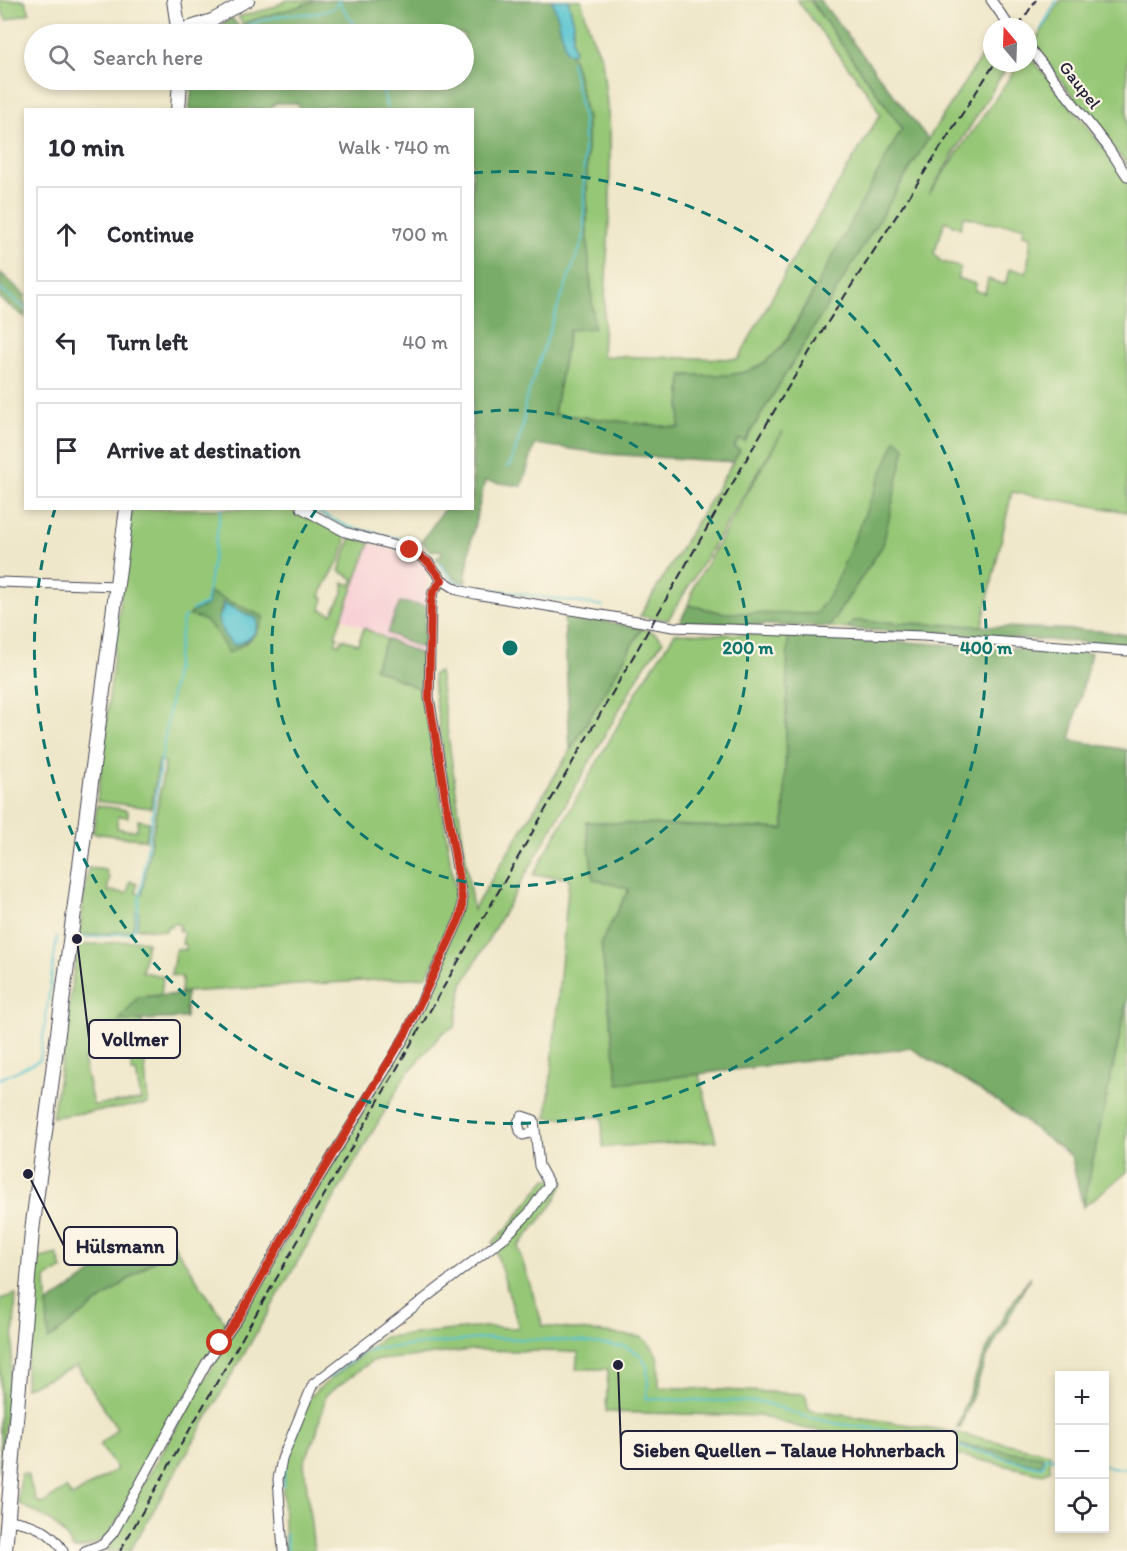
<!DOCTYPE html>
<html lang="en">
<head>
<meta charset="utf-8">
<style>
	:root { --surface:#fff; --page:#f7f7f7; --text:#2b2b33; --muted:#7c7c81; --line:#e1e1e2 }
	body { margin:0; font-family:Itim,sans-serif; background:var(--page); color:var(--text) }
	.controls { position:absolute; right:18px; bottom:18px; display:grid; overflow:hidden; border-radius:0px; box-shadow:0 3px 9px #0003 }
	.controls button { width:54px; height:54px; display:grid; place-items:center; padding:0; border:0; border-bottom:2px solid var(--line); background:var(--surface); color:var(--text); font:30px sans-serif }
	.compass { position:absolute; left:983px; top:18px; width:54px; height:54px; border-radius:50%; background:var(--surface); box-shadow:0 3px 9px #0003; rotate:341deg }
	.stop { position:absolute; width:18px; height:18px; margin:-14px; border:4px solid #c8321e; border-radius:50%; background:#fff }
	.stop.end { background:#c8321e; border-color:#fff; box-shadow:0 2px 6px #0008 }
	.list { margin:0; padding:0; list-style:none }
	h2 { display:flex; justify-content:space-between; align-items:center; height:78px; margin:0; padding:0 24px; font-size:26px }
	h2 small { font-size:20px; font-weight:400; color:var(--muted) }
	.list li { display:grid; grid-template-columns:39px 1fr auto; gap:18px; align-items:center; box-sizing:border-box; height:96px; margin:0 12px 12px; padding:0 12px; border:2px solid var(--line); border-radius:0px }
	.list b { display:block; font-size:22px; white-space:nowrap }
	.list em { font-size:20px; font-style:normal; color:var(--muted) }
	.icon { flex:none; width:33px; height:33px; fill:none; stroke:currentColor; stroke-width:2; stroke-linecap:round; stroke-linejoin:round }
	.map { position:relative; flex:none; width:1127px; height:1551px; overflow:hidden }
	.search { position:absolute; background:var(--surface); box-shadow:0 3px 9px #0003; left:24px; top:24px; width:450px; height:66px; display:flex; align-items:center; gap:15px; box-sizing:border-box; padding:0 21px; border-radius:33px; color:var(--muted); font-size:22px }
	.panel { position:absolute; background:var(--surface); box-shadow:0 3px 9px #0003; left:24px; top:108px; width:450px; height:402px; border-radius:0px }
	.map>svg:first-child { display:block }
	.built { fill:#f7cfd5 }
	.green { fill:#96c777; stroke:#5c7459; stroke-width:1.5; fill-rule:evenodd }
	.forest { fill:#78ac68; stroke:#4d6752; stroke-width:1.5; fill-rule:evenodd }
	.water { fill:#58c4d0; stroke:#3d7386; stroke-width:1.5 }
	.lines { fill:none; stroke-linecap:round; stroke-linejoin:round }
	.stream { stroke:#58c4d0; stroke-width:2 }
	.minor-casing { stroke:#414050; stroke-width:11 }
	.tertiary-casing { stroke:#414050; stroke-width:14 }
	.secondary-casing { stroke:#414050; stroke-width:16 }
	.minor { stroke:#fff; stroke-width:9 }
	.tertiary { stroke:#fff; stroke-width:12 }
	.secondary { stroke:#fff; stroke-width:14 }
	.rail { stroke:#22223b; stroke-width:2; stroke-dasharray:9 4.5; stroke-linecap:butt }
	.route { stroke:#c8321e; stroke-width:8 }
	.ring { fill:none; stroke:#0f766e; stroke-width:3; stroke-dasharray:10 8 }
	.labels { text-anchor:middle; dominant-baseline:central; stroke-width:4.5; stroke-linejoin:round; paint-order:stroke }
	.street-label { font-size:18px; fill:#22223b; stroke:#fcf5e5 }
	.centre { fill:#0f766e; stroke:#fcf5e5; stroke-width:3 }
	.ring-label { font-size:18px; text-anchor:middle; font-weight:bold; fill:#0f766e; stroke:#fcf5e5; stroke-width:4.5; stroke-linejoin:round; paint-order:stroke }
	.leader { fill:none; stroke:#22223b; stroke-width:2 }
	.callout-dot { fill:#22223b; stroke:#fcf5e5; stroke-width:2 }
	.callout { fill:#fcf5e5; stroke:#22223b; stroke-width:2 }
	.callout-label { font-size:20px; text-anchor:middle; font-weight:bold; fill:#22223b }
</style>
</head>
<body>
<div class="map">
<svg width="1127" height="1551" viewBox="0 0 1127 1551">
	<rect width="100%" height="100%" fill="#fcf5e5"/>
	<filter id="ink" filterUnits="userSpaceOnUse"><feTurbulence type="fractalNoise" baseFrequency=".0167" numOctaves="2"/><feDisplacementMap in="SourceGraphic" scale="12" xChannelSelector="R" yChannelSelector="G"/><feConvolveMatrix kernelMatrix="1 2 1 2 8 2 1 2 1" color-interpolation-filters="sRGB"/></filter>
	<filter id="wash" filterUnits="userSpaceOnUse"><feTurbulence type="fractalNoise" baseFrequency=".008" numOctaves="4" result="noise"/><feDisplacementMap in="SourceGraphic" scale="24" xChannelSelector="R" yChannelSelector="G"/><feGaussianBlur stdDeviation="1.35" result="paint"/><feColorMatrix in="noise" values="0 0 0 0 0 0 0 0 0 0 0 0 0 0 0 0 0 1.4 0 .05"/><feComposite in="paint" operator="in"/></filter>
	<g filter="url(#wash)">
		<rect width="100%" height="100%" fill="#efe7c9"/>
		<path class="built" d="M 370,543 L 415,557 L 427,568 L 426,606 L 400,602 L 425,647 L 425,656 L 342,618 Z"/>
		<g class="green">
			<path d="M 0,0 L 25,0 L 30,13 L 6,20 L 0,5 Z"/>
			<path d="M 287,0 L 316,0 L 303,7 L 249,21 L 243,24 L 238,17 L 272,8 Z"/>
			<path d="M 568,0 L 581,0 L 591,34 L 602,59 L 610,131 L 610,203 L 602,356 L 738,359 L 800,247 L 880,115 L 871,97 L 797,0 L 810,0 L 902,128 L 854,220 L 781,349 L 758,367 L 736,376 L 682,375 L 679,428 L 554,414 L 569,330 L 594,327 L 587,235 L 587,120 L 574,62 L 570,53 L 574,51 L 572,39 L 574,23 Z"/>
			<path d="M 1061,0 L 1127,0 L 1127,165 L 1033,45 Z"/>
			<path d="M 992,40 L 992,63 L 1009,63 L 929,194 L 1020,63 L 1028,63 L 1028,54 L 1105,149 L 1127,182 L 1127,512 L 1012,492 L 982,626 L 853,621 L 847,629 L 829,627 L 883,545 L 833,590 L 816,614 L 725,613 L 688,605 L 695,584 L 783,431 L 668,620 L 640,616 L 733,462 L 734,447 L 739,439 L 745,441 L 928,139 ZM 964,216 L 988,223 L 1024,226 L 1023,234 L 1031,236 L 1027,272 L 1009,269 L 1005,285 L 988,279 L 985,293 L 975,291 L 976,284 L 957,278 L 961,268 L 940,261 L 934,253 L 945,221 L 960,228 Z"/>
			<path d="M 131,509 L 290,509 L 346,536 C 345,560 328,575 320,596 L 324,598 L 321,609 L 332,614 L 343,593 L 343,582 L 351,585 L 354,579 L 339,571 L 351,537 L 370,543 L 335,636 L 338,637 L 335,643 L 339,645 L 342,639 L 358,644 L 364,628 L 387,639 L 374,668 L 424,691 L 456,897 C 457,926 438,952 426,977 L 186,992 L 181,994 L 182,977 L 171,975 L 176,949 L 186,950 L 186,945 L 182,944 L 184,933 L 179,931 L 180,925 L 172,923 L 172,927 L 167,926 L 166,931 L 137,928 L 139,912 L 136,911 L 133,928 L 130,931 L 79,936 L 88,868 L 107,870 L 106,875 L 109,876 L 108,891 L 128,893 L 130,881 L 137,884 L 136,893 L 142,894 L 165,762 L 159,760 L 151,808 L 97,801 Z"/>
			<path d="M 642,628 L 655,633 L 663,641 L 645,665 L 463,984 L 455,1027 L 443,1032 L 405,1076 L 130,1551 L 106,1551 L 118,1533 L 129,1508 L 409,1033 L 465,894 L 434,691 L 433,674 L 439,672 L 473,910 L 570,751 Z"/>
			<path d="M 675,633 L 788,635 L 784,829 L 586,822 L 629,889 L 601,943 L 619,1084 L 699,1074 L 716,1141 L 603,1147 L 602,1117 L 547,1118 L 569,878 L 533,875 L 642,683 Z"/>
			<path d="M 97,805 L 126,810 L 128,812 L 128,817 L 118,816 L 117,828 L 125,830 L 137,830 L 138,820 L 149,822 L 146,840 L 93,833 Z"/>
			<path d="M 139,940 L 147,942 L 142,972 L 163,976 L 161,995 L 138,997 L 120,1021 L 142,1020 L 143,1039 L 124,1043 L 125,1052 L 83,1059 L 93,1105 L 141,1100 L 136,1072 L 132,1072 L 130,1059 L 144,1056 L 148,1104 L 52,1117 L 63,1054 L 77,946 Z"/>
			<path d="M 1127,1001 L 1127,1172 L 1083,1207 Z"/>
			<path d="M 546,1179 L 565,1181 L 553,1204 L 518,1247 L 543,1326 L 641,1337 C 663,1353 658,1364 659,1387 L 805,1394 L 809,1410 L 943,1430 L 1050,1453 L 1050,1469 L 1043,1474 L 935,1450 L 802,1428 L 760,1416 L 606,1412 L 608,1369 L 576,1369 L 578,1352 L 472,1350 L 372,1361 L 326,1395 L 316,1434 L 304,1463 L 314,1551 L 285,1551 L 282,1463 L 305,1402 L 317,1390 L 384,1337 L 484,1327 L 519,1328 L 493,1242 L 511,1224 Z"/>
			<path d="M 174,1245 L 227,1325 L 111,1532 C 101,1542 88,1549 73,1549 C 63,1525 41,1515 18,1503 L 21,1473 L 27,1474 L 36,1500 L 42,1504 L 66,1488 L 72,1497 L 117,1469 L 100,1445 L 117,1429 L 77,1366 L 25,1388 L 33,1260 L 57,1254 L 62,1269 L 46,1278 L 49,1339 Z"/>
			<path d="M 16,1294 L 13,1346 L 0,1474 L 0,1299 Z"/>
		</g>
		<g class="forest">
			<path d="M 316,0 L 552,0 L 558,18 L 566,51 L 570,53 L 576,68 L 587,120 L 587,235 L 594,328 L 569,330 L 554,414 L 679,428 L 682,375 C 730,375 758,381 789,337 L 902,128 L 810,0 L 820,0 L 928,139 L 745,441 L 739,439 L 734,447 L 740,450 L 733,462 L 606,454 L 535,444 L 522,486 L 485,481 L 471,541 L 466,577 L 467,580 L 463,583 L 455,578 L 436,558 L 442,554 L 441,550 L 430,551 L 422,541 L 444,509 L 472,508 L 472,110 C 433,110 394,112 355,110 C 343,109 329,101 319,109 L 300,110 L 297,103 L 276,103 L 269,109 L 189,110 L 193,80 L 464,80 L 464,34 L 205,34 L 232,18 L 240,28 C 252,16 296,10 316,0 Z"/>
			<path d="M 0,272 L 25,295 L 25,317 L 0,299 Z"/>
			<path d="M 896,439 L 905,447 L 883,545 L 829,627 L 680,622 L 688,605 L 725,613 L 816,614 L 833,590 Z"/>
			<path d="M 209,592 L 264,617 C 255,639 248,643 228,653 C 218,636 211,617 189,616 L 192,612 L 207,605 ZM 223,603 L 257,619 L 247,640 L 234,645 L 222,631 L 219,615 L 221,612 Z"/>
			<path d="M 400,602 L 426,606 L 424,647 L 418,647 L 387,633 Z"/>
			<path d="M 564,614 L 642,628 L 570,751 Z"/>
			<path d="M 853,621 L 1102,631 L 1127,635 L 1127,646 L 1097,643 L 847,629 Z"/>
			<path d="M 788,635 L 1091,653 L 1070,740 L 1127,750 L 1127,1001 L 1083,1207 L 1071,1156 L 997,1101 L 911,1048 L 618,1084 L 601,943 L 629,889 L 593,879 L 586,822 L 784,829 Z"/>
			<path d="M 387,639 L 425,656 L 424,691 L 374,668 Z"/>
			<path d="M 186,992 L 186,1018 L 119,1021 L 138,997 L 181,994 Z"/>
			<path d="M 161,1225 L 174,1245 L 48,1340 L 47,1304 L 120,1255 L 124,1240 Z"/>
			<path d="M 1031,1276 L 987,1357 L 960,1428 L 957,1428 C 976,1371 994,1324 1031,1276 Z"/>
			<path d="M 953,1444 L 1042,1456 L 1043,1462 L 1040,1465 L 1036,1465 Z"/>
		</g>
		<g class="water">
			<path d="M 552,0 L 568,0 L 574,23 L 572,39 L 574,51 L 572,53 L 566,52 L 558,18 Z"/>
			<path d="M 223,603 L 257,619 C 259,634 248,642 233,645 L 224,635 L 218,619 L 223,609 Z"/>
		</g>
		<g class="lines">
			<g class="stream">
				<path d="M 339,2 L 361,34"/>
				<path d="M 245,26 C 254,22 276,16 286,15 C 300,13 321,16 333,8 C 336,6 337,3 339,0"/>
				<path d="M 1040,31 L 1057,0"/>
				<path d="M 238,34 L 240,32"/>
				<path d="M 382,84 L 387,109"/>
				<path d="M 0,289 L 26,309"/>
				<path d="M 507,467 L 511,463 L 523,427 L 525,403 L 559,303 L 584,237 L 584,134 L 583,119 L 571,61"/>
				<path d="M 318,512 L 348,527 L 420,543"/>
				<path d="M 439,564 L 453,580 L 463,585 L 603,606"/>
				<path d="M 192,610 L 206,604 L 221,508"/>
				<path d="M 80,938 L 130,933 L 135,928 L 183,619 L 186,615"/>
				<path d="M 0,1079 L 40,1060 L 57,936"/>
				<path d="M 328,1378 L 363,1352 L 373,1349 L 489,1338 L 576,1341 L 626,1347 L 639,1354 L 647,1366 L 648,1385 L 646,1397 L 648,1399 L 762,1402 L 803,1416 L 839,1424 L 907,1433 L 941,1442"/>
				<path d="M 954,1445 L 1040,1467 L 1043,1466 L 1045,1457 L 1060,1459"/>
				<path d="M 1104,1466 L 1127,1469"/>
				<path d="M 283,1486 L 285,1467 L 298,1431"/>
				<path d="M 286,1534 L 288,1551"/>
			</g>
		</g>
	</g>
	<g filter="url(#ink)">
		<g class="lines">
			<g class="minor-casing">
				<g id="minor">
					<path d="M 991,0 L 1010,27"/>
					<path d="M 1028,46 L 1107,146 L 1127,176"/>
					<path d="M 301,508 L 345,532 L 410,550 L 428,562 L 442,580 L 458,590 L 475,594 L 673,627 L 923,636 L 1127,651"/>
					<path d="M 0,582 L 116,586"/>
					<path d="M 8,1520 C 31,1523 51,1530 63,1551"/>
					<path d="M 85,1551 L 103,1544 L 113,1533 L 207,1362 L 239,1317 L 295,1217 L 392,1059 L 407,1033 L 459,920 L 462,910 L 462,899 L 429,697 L 431,602 L 433,592 L 442,580"/>
					<path d="M 283,1551 L 278,1479 L 282,1459 L 313,1384 L 505,1237 L 529,1213 L 549,1184 L 539,1166 L 534,1120 L 522,1116 L 518,1122 L 520,1131 L 523,1135 L 535,1132"/>
				</g>
			</g>
			<g class="tertiary-casing">
				<path id="tertiary" d="M 179,31 L 212,20 L 248,0"/>
			</g>
			<g class="secondary-casing">
				<g id="secondary">
					<path d="M 174,0 L 179,34"/>
					<path d="M 178,110 L 180,80"/>
					<path d="M 5,1551 L 32,1231 L 127,508"/>
				</g>
			</g>
			<use href="#minor" class="minor"/>
			<use href="#tertiary" class="tertiary"/>
			<use href="#secondary" class="secondary"/>
			<g class="rail">
				<path d="M 1018,27 L 1036,0"/>
				<path d="M 120,1551 L 781,399 L 826,325 L 995,63"/>
			</g>
		</g>
	</g>
	<g class="lines" filter="url(#ink)">
		<path class="route" d="M 220,1343 L 239,1317 L 295,1217 L 406,1033 L 459,920 L 462,910 L 462,899 L 429,698 L 431,602 L 433,592 L 442,580 L 428,562 L 410,550"/>
	</g>
	<g class="ring">
		<path d="M473 413A238 238 0 1 1 316 510"/>
		<path d="M473 173A476 476 0 1 1 55 509"/>
	</g>
	<g class="labels">
		<g class="street-label">
			<text transform="translate(1080 85) rotate(52)">Gaupel</text>
		</g>
	</g>
	<circle cx="510" cy="648" r="9" class="centre"/>
	<g class="ring-label">
		<text x="748" y="654">200 m</text>
		<text x="986" y="654">400 m</text>
	</g>
	<path class="leader" d="M77 939L89 1039M28 1174L64 1246M618 1365L621 1450"/>
	<g class="callout-dot">
		<circle cx="77" cy="939" r="6"/>
		<circle cx="28" cy="1174" r="6"/>
		<circle cx="618" cy="1365" r="6"/>
	</g>
	<g class="callout">
		<rect x="89" y="1020" width="91" height="38" rx="6"/>
		<rect x="64" y="1227" width="113" height="38" rx="6"/>
		<rect x="621" y="1431" width="336" height="38" rx="6"/>
	</g>
	<g class="callout-label">
		<text x="135" y="1046">Vollmer</text>
		<text x="120" y="1253">Hülsmann</text>
		<text x="789" y="1457">Sieben Quellen – Talaue Hohnerbach</text>
	</g>
</svg>
<div class="controls">
<button>+</button>
<button>−</button>
<button><svg class="icon" aria-label="locate" viewBox="0 0 24 24"><circle cx="12" cy="12" r="6"/><path d="M12 2v4M12 18v4M2 12h4M18 12h4"/></svg></button>
</div>
<svg class="compass" viewBox="-18 -18 36 36"><path d="M0-13l5 13h-10z" fill="#e53935"/><path d="M0 13l5-13h-10z" fill="#7c7c81"/></svg>
<div class="stop" style="left:220px;top:1343px"></div>
<div class="stop end" style="left:410px;top:550px"></div>
<div class="search"><svg class="icon" aria-label="search" viewBox="0 0 24 24"><circle cx="10" cy="10" r="6"/><path d="M15 15l6 6"/></svg>Search here</div>
<section class="panel">
<h2>10 min<small>Walk · 740 m</small></h2>
<ul class="list">
<li><svg class="icon" aria-label="ahead" viewBox="0 0 24 24"><path d="M12 20V5M6 11l6-6 6 6"/></svg><div><b>Continue</b></div><em>700 m</em></li>
<li><svg class="icon" aria-label="left" viewBox="0 0 24 24"><path d="M17 20v-9H6M10 6l-5 5 5 5"/></svg><div><b>Turn left</b></div><em>40 m</em></li>
<li><svg class="icon" aria-label="arrive" viewBox="0 0 24 24"><path d="M6 21V4h12l-3 4 3 4H6"/></svg><div><b>Arrive at destination</b></div></li>
</ul>
</section>
</div>
</body>
</html>
